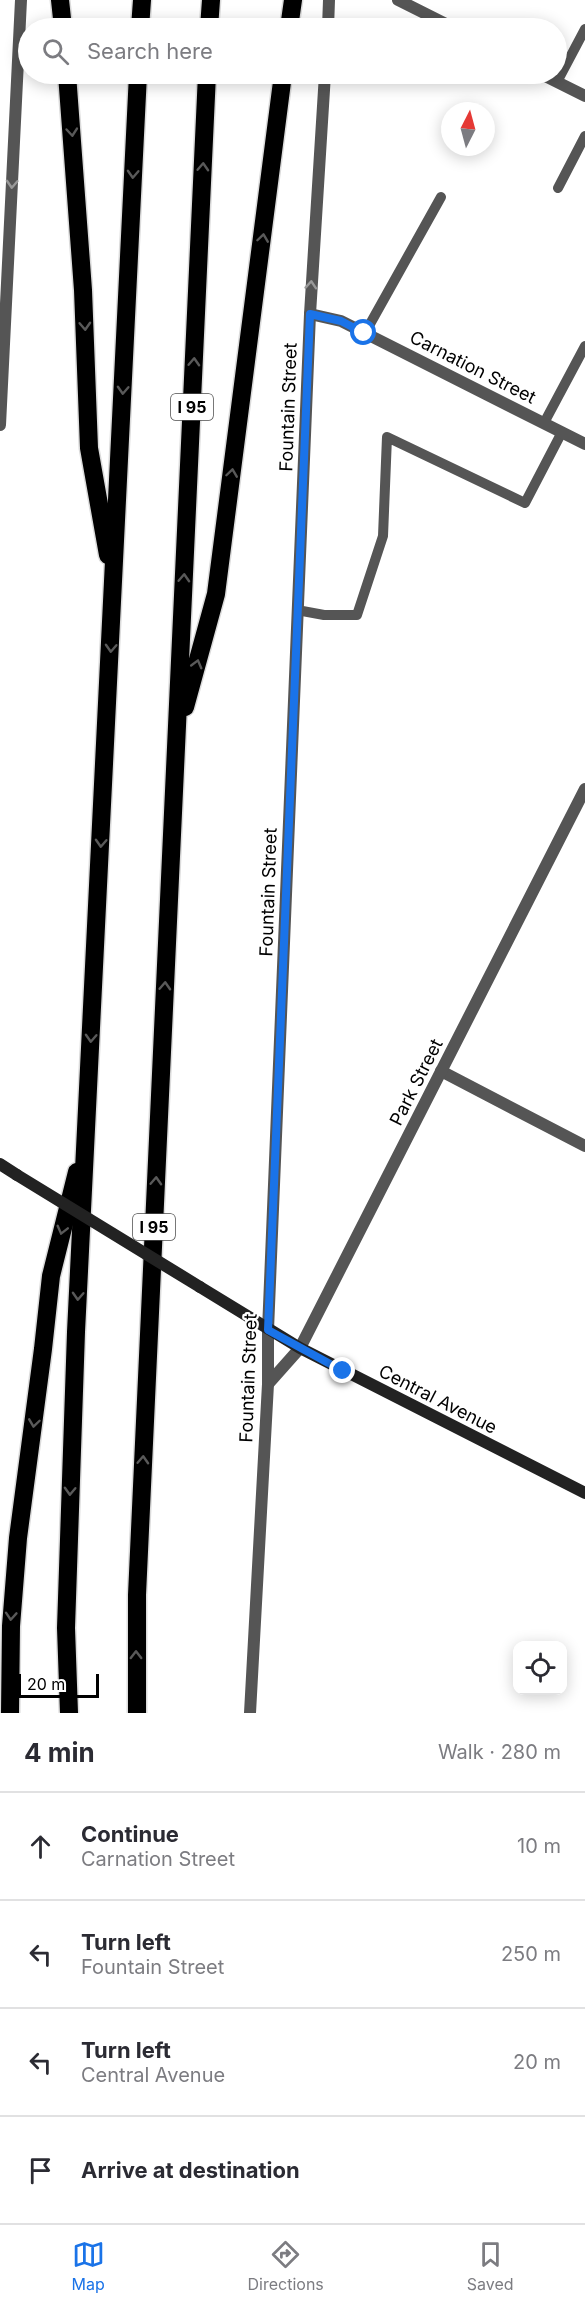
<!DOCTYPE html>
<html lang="en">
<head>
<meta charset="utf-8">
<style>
	:root { --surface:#fff; --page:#f2f2f3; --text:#2b2b33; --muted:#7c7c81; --line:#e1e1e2; --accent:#1a73e8 }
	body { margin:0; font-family:Inter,sans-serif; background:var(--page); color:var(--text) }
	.controls { position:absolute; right:18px; bottom:18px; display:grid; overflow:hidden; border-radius:12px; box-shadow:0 3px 15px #0003 }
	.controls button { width:54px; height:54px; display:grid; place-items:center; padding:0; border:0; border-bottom:2px solid var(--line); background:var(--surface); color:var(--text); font:30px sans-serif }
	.compass { position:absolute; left:441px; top:102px; width:54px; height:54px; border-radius:50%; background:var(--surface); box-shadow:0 3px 15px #0003; rotate:6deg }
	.scale { position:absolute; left:18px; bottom:15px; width:81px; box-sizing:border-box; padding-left:6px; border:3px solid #000; border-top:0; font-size:16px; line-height:21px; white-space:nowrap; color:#000; -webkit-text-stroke:4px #fff; paint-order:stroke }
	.stop { position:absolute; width:18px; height:18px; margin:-14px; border:4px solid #1a73e8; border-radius:50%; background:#fff }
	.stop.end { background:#1a73e8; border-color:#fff; box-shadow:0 2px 6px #0008 }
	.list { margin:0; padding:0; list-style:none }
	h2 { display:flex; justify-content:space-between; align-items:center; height:78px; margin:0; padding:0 24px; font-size:26px }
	h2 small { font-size:20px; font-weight:400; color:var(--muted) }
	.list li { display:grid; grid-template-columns:39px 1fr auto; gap:18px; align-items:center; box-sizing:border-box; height:108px; padding:0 24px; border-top:2px solid var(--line) }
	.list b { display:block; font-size:22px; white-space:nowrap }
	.list p { margin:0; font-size:20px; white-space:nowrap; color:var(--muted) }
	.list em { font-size:20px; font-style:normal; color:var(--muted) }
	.icon { flex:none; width:33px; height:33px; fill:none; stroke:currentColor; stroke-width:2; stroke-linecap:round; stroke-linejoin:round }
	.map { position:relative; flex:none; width:585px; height:1713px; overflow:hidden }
	.search { position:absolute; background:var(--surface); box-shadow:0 3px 15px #0003; left:18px; right:18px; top:18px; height:66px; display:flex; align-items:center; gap:15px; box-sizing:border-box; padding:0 21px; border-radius:33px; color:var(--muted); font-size:22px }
	.sheet { height:510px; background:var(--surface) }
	nav { display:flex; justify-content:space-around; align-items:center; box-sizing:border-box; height:84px; border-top:2px solid var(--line); background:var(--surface); font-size:16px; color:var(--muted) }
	nav a { display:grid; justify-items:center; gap:3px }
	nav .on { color:var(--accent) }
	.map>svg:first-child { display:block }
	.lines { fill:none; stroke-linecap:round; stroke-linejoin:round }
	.motorway-casing { stroke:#dbdbdb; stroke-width:21 }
	.service { stroke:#555; stroke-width:10 }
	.minor { stroke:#555; stroke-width:12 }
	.tertiary { stroke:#555; stroke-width:12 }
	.secondary { stroke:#222; stroke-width:12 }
	.motorway { stroke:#000; stroke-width:18 }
	.secondary-bridge { stroke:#222; stroke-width:12 }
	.oneway { stroke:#595959 }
	.oneway2 { stroke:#999 }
	.route { stroke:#1a73e8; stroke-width:8 }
	.labels { text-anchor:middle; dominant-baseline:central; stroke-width:4.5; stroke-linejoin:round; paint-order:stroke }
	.shield { fill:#fff; stroke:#4c4c4c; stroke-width:1.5 }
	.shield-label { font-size:16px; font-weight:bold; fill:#000 }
	.street-label { font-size:18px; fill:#000; stroke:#fff }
</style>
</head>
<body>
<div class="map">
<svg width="585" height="1713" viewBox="0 0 585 1713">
	<rect width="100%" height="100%" fill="#fff"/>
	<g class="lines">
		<g class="motorway-casing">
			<g id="motorway">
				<path d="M 60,0 L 63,28"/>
				<path d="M 140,28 L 142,0"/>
				<path d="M 209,28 L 211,0"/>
				<path d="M 289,28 L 293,0"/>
				<path d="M 67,74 L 83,290 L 89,448 L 108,555"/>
				<path d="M 185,707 L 216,594 L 283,74"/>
				<path d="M 10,1713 L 11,1626 L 18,1538 L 43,1349 L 51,1276 L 77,1172"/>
				<path d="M 69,1713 L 66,1628 L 76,1332 L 138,74"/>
				<path d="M 137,1713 L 137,1595 L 207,74"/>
			</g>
		</g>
		<g class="service">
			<path d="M 557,82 L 585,29"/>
			<path d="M 558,188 L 585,136"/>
			<path d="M 365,333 L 441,197"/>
			<path d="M 544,423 L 585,346"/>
			<path d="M 297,610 L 324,615 L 357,615 L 383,536 L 387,437 L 525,503 L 562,432"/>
		</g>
		<g class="minor">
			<path d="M 398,0 L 454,28"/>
			<path d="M 541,74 L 585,96"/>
			<path d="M 310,314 L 341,321 L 585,444"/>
			<path d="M 441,1071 L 585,1146"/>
			<path d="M 268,1384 L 300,1348 L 585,789"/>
		</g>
		<g class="tertiary">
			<path d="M 328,28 L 329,0"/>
			<path d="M 0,425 L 21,0"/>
			<path d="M 250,1713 L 268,1384 L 268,1330 L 310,314 L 325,74"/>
		</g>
		<g class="secondary">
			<path d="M 0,1164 L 17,1175"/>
			<path d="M 200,1287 L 300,1348 L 585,1493"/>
		</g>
		<use href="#motorway" class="motorway"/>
		<path class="secondary-bridge" d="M 17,1175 L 200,1287"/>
	</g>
	<defs><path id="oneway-chevron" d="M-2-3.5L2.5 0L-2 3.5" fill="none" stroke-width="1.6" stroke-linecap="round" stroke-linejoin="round" transform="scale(1.5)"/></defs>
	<g class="oneway">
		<use href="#oneway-chevron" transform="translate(72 132) rotate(85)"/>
		<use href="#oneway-chevron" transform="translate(203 167) rotate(-87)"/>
		<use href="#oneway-chevron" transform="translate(133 174) rotate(93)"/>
		<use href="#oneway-chevron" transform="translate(263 238) rotate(-82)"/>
		<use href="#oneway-chevron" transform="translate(85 326) rotate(87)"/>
		<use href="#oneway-chevron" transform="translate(194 362) rotate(-87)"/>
		<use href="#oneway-chevron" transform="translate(123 390) rotate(93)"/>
		<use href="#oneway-chevron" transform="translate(232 473) rotate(-82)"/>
		<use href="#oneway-chevron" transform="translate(184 578) rotate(-87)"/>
		<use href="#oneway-chevron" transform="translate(111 648) rotate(93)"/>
		<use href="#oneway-chevron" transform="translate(197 664) rotate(-75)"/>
		<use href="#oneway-chevron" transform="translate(101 843) rotate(93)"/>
		<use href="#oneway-chevron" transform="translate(165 986) rotate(-87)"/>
		<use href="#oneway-chevron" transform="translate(91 1038) rotate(93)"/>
		<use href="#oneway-chevron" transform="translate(156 1181) rotate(-87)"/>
		<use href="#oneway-chevron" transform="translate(62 1230) rotate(104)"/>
		<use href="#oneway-chevron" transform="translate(78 1296) rotate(93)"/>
		<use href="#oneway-chevron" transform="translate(34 1423) rotate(98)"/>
		<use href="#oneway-chevron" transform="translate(143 1460) rotate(-87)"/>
		<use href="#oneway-chevron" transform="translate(70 1491) rotate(92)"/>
		<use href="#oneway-chevron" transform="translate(11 1616) rotate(94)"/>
		<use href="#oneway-chevron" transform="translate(136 1655) rotate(-90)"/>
	</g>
	<g class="oneway2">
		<use href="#oneway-chevron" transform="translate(12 184) rotate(93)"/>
		<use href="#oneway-chevron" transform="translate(311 285) rotate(-86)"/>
	</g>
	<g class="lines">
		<path class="route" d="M 343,1371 L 268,1330 L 310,314 L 341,321 L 364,333"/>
	</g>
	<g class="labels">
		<g class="shield">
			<rect x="171" y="394" width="42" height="26" rx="4.5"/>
			<rect x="133" y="1214" width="42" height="26" rx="4.5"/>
		</g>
		<g class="shield-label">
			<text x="192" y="407">I 95</text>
			<text x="154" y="1227">I 95</text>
		</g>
		<g class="street-label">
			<text transform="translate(473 367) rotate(27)">Carnation Street</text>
			<text transform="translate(288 407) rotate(-88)">Fountain Street</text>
			<text transform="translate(268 892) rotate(-88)">Fountain Street</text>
			<text transform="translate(416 1082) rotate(-63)">Park Street</text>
			<text transform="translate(248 1378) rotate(-88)">Fountain Street</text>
			<text transform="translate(438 1399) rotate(27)">Central Avenue</text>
		</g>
	</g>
</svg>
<div class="controls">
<button><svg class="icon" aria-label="locate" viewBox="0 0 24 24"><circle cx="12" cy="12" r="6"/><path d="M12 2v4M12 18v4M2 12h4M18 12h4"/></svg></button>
</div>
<svg class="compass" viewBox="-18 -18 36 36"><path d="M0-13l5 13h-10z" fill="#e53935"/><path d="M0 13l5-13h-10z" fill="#7c7c81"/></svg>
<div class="scale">20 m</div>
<div class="stop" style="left:364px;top:333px"></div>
<div class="stop end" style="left:343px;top:1371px"></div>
<div class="search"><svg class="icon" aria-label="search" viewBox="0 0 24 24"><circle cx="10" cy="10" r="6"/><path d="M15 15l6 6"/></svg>Search here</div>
</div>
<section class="sheet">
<h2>4 min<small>Walk · 280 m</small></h2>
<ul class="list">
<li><svg class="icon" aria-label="ahead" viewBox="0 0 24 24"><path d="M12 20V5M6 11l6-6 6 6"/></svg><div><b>Continue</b><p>Carnation Street</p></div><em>10 m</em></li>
<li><svg class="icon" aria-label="left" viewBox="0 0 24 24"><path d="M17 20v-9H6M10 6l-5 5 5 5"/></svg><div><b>Turn left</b><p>Fountain Street</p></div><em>250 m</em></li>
<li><svg class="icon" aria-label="left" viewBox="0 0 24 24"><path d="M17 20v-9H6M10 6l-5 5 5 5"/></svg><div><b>Turn left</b><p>Central Avenue</p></div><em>20 m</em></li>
<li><svg class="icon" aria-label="arrive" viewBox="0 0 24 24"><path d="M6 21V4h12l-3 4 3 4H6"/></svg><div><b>Arrive at destination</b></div></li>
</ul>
</section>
<nav>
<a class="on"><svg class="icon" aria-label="map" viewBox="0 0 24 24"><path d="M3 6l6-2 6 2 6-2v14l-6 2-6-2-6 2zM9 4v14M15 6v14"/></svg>Map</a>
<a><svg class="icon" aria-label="directions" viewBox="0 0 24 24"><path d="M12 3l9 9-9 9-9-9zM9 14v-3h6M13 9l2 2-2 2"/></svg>Directions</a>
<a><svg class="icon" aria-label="saved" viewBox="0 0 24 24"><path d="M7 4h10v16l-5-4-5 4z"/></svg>Saved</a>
</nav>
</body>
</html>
